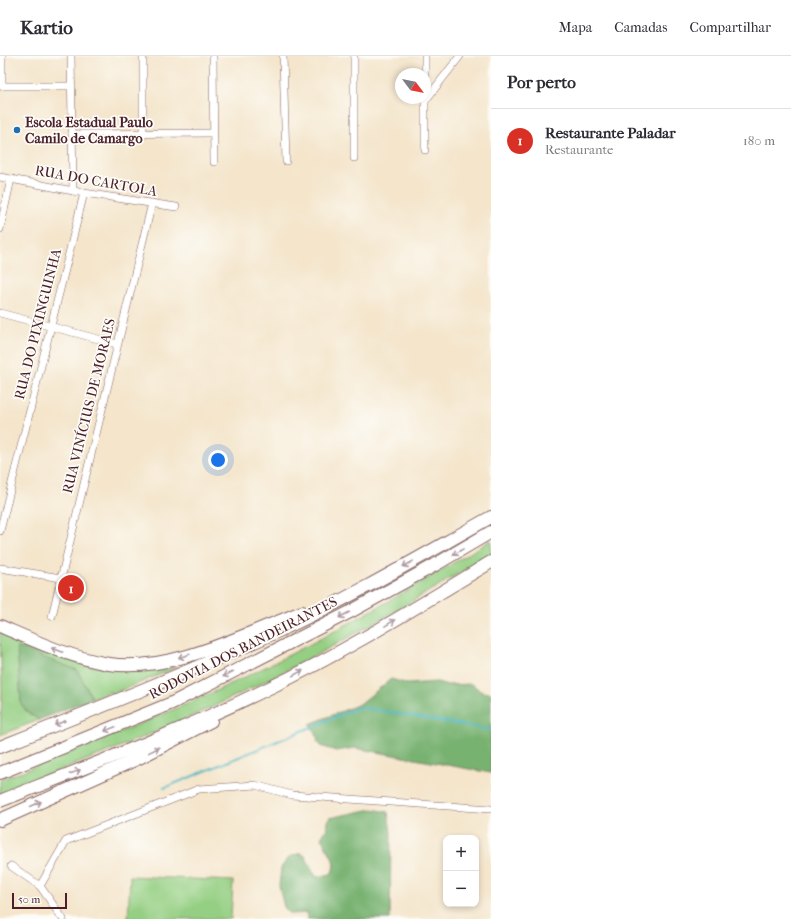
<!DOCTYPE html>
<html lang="pt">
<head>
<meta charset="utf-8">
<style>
	:root { --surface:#fff; --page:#f7f7f7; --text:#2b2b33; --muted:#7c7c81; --line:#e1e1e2; --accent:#d93025 }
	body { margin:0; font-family:"IM FELL French Canon",serif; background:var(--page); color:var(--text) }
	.controls { position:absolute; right:12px; bottom:12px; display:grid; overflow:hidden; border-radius:8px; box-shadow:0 2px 6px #0003 }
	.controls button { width:36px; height:36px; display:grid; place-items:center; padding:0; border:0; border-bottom:1px solid var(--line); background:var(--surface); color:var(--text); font:20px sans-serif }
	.compass { position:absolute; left:395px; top:12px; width:36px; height:36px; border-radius:50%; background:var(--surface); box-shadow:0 2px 6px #0003; rotate:122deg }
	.scale { position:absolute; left:12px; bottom:10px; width:55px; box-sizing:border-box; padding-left:4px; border:2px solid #4a1f2b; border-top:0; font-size:11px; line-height:14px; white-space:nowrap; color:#4a1f2b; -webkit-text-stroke:3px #fdfcf7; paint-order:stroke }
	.you { position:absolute; left:218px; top:404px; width:14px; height:14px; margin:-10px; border:3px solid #fff; border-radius:50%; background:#1a73e8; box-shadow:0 0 0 6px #1a73e833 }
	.badge { display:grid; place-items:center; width:26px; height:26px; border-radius:50%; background:var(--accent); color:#fff; font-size:13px; font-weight:700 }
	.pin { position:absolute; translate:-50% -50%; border:2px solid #fff; box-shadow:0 1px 4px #0006 }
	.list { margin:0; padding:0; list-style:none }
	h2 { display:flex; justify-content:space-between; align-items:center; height:52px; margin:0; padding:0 16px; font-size:17px }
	h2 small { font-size:13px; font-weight:400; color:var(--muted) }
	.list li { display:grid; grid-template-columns:26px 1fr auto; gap:12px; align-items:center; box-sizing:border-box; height:64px; padding:0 16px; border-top:1px solid var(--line) }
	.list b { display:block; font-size:15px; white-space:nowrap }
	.list p { margin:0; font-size:13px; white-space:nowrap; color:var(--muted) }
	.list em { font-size:13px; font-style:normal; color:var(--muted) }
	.map { position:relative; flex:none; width:491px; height:863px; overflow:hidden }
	header { display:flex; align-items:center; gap:24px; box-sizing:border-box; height:56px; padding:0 20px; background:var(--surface); border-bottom:1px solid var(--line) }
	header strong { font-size:19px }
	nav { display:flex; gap:22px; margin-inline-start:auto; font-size:14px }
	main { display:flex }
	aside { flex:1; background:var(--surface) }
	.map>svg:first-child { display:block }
	.green { fill:#95cf83; stroke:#707757 }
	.forest { fill:#78b271; stroke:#61684e }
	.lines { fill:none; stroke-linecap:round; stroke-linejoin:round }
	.stream { stroke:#48b5c4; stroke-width:2 }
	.street-casing { stroke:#866463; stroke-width:8 }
	.highway-casing { stroke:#866463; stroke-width:14 }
	.street { stroke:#fff; stroke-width:7 }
	.highway { stroke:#fff; stroke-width:12 }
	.oneway { stroke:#ae9aa0 }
	.poi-dot { fill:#1f6fb2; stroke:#fdfcf7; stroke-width:1.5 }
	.labels { text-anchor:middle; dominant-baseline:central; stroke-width:3.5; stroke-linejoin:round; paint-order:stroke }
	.poi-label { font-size:14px; font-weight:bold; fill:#4a1f2b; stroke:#fdfcf7; text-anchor:start }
	.street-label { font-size:14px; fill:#4a1f2b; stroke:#fdfcf7 }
</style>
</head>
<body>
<header>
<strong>Kartio</strong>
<nav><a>Mapa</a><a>Camadas</a><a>Compartilhar</a></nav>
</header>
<main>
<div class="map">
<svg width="491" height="863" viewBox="0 0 491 863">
	<rect width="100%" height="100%" fill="#fdfcf7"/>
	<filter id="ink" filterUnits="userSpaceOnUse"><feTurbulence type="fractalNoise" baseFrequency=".025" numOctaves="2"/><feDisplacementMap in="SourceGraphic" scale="8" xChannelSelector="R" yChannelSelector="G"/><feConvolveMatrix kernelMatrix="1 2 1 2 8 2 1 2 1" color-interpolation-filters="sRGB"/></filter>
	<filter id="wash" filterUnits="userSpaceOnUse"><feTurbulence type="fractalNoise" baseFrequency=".012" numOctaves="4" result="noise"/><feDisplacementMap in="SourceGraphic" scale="16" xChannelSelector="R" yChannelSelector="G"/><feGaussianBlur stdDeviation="0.9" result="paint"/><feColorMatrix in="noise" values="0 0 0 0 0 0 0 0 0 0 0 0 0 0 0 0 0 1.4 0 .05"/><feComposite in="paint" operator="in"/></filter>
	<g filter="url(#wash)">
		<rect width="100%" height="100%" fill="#f4e5cb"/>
		<g class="green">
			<path d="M 491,484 L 491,498 C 401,553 309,606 212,651 C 143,683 71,710 0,738 L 0,724 C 70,697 139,669 207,639 C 305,594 399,541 491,484 Z"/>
			<path d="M 0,575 L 60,600 L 90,610 L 148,614 L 178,611 L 112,638 L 109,636 L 92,642 L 77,614 L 27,656 L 39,664 L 0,679 L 2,636 Z"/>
			<path d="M 130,820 L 233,825 L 231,863 L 128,863 Z"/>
		</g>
		<g class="forest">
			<path d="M 17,591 L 77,614 L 92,642 L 39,664 L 27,656 L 21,648 Z"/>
			<path d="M 391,623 L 408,628 L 437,626 L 448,629 L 472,628 L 482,636 L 491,637 L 491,717 L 355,692 L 336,695 L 321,690 L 319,686 L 316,685 L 318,683 L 310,668 L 360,648 Z"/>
			<path d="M 372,753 L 388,756 L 391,777 L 390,863 L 308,863 L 306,857 L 290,858 L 284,851 L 279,830 L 281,812 L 289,801 L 301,797 L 305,800 L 316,821 L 331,818 C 339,806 327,794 321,782 L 326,774 L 329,762 Z"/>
		</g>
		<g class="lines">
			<path class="stream" d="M 164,732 L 360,651 L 491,674"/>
		</g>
	</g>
	<g filter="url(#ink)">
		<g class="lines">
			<g class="street-casing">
				<g id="street">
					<path d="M 2,0 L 2,30"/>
					<path d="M 71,0 L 73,135"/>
					<path d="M 143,0 L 143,79"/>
					<path d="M 213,0 L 214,106"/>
					<path d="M 283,0 L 286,105"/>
					<path d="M 0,30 L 71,30"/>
					<path d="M 425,45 L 460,0"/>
					<path d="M 72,78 L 212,77"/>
					<path d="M 425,94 L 425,0"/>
					<path d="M 354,102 L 354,0"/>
					<path d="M 0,121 L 84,137 L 176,151"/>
					<path d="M 0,173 L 11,123"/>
					<path d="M 0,257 L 117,288"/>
					<path d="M 0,475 L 84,137"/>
					<path d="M 0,512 L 61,522"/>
					<path d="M 52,560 L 152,147"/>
					<path d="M 11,810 L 40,830 L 63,863"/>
					<path d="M 40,830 L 66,785 L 199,733 L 255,729 L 292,739 L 491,753"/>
				</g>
			</g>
			<g class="highway-casing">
				<g id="highway">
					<path d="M 0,570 C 35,585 71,602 109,608 C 172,617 244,578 302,556"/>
					<path d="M 0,691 C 96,653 192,615 285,572 C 356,539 423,499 491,461"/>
					<path d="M 0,717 L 172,647 L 350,556 L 435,509 L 491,476"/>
					<path d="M 0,745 C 89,710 179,676 265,634 C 343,597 417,551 491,506"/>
					<path d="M 0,764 L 139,702 L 211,665"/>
				</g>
			</g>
			<use href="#street" class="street"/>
			<use href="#highway" class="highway"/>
		</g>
		<defs><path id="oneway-shaft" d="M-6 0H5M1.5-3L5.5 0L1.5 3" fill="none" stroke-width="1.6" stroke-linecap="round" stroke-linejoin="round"/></defs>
		<g class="oneway">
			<use href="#oneway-shaft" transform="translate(458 496) rotate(149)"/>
			<use href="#oneway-shaft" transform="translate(408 508) rotate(151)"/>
			<use href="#oneway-shaft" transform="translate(344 559) rotate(153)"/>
			<use href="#oneway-shaft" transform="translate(390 567) rotate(-31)"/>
			<use href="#oneway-shaft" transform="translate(57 594) rotate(-160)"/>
			<use href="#oneway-shaft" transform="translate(184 600) rotate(163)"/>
			<use href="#oneway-shaft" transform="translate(298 617) rotate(-28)"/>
			<use href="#oneway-shaft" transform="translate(228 618) rotate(153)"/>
			<use href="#oneway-shaft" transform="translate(60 667) rotate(159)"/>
			<use href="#oneway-shaft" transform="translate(110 673) rotate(158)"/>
			<use href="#oneway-shaft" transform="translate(154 694) rotate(-26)"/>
			<use href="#oneway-shaft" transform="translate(75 716) rotate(-22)"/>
			<use href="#oneway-shaft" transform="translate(36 748) rotate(-24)"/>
		</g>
	</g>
	<circle class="poi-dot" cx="17" cy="74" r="4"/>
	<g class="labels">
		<g class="poi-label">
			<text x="25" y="66">Escola Estadual Paulo<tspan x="25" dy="16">Camilo de Camargo</tspan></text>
		</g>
		<g class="street-label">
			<text transform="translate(96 125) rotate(10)">RUA DO CARTOLA</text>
			<text transform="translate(38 268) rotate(-76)">RUA DO PIXINGUINHA</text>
			<text transform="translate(89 350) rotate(-76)">RUA VINÍCIUS DE MORAES</text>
			<text transform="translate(243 592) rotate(-27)">RODOVIA DOS BANDEIRANTES</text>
		</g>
	</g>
</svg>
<div class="controls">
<button>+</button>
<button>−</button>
</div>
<svg class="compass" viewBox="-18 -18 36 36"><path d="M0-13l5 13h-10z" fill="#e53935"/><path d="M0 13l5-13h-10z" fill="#7c7c81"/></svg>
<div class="scale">50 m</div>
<div class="you"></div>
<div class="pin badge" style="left:71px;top:532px">1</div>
</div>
<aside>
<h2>Por perto<small></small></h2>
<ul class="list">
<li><span class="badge">1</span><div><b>Restaurante Paladar</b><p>Restaurante</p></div><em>180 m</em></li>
</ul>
</aside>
</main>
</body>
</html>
